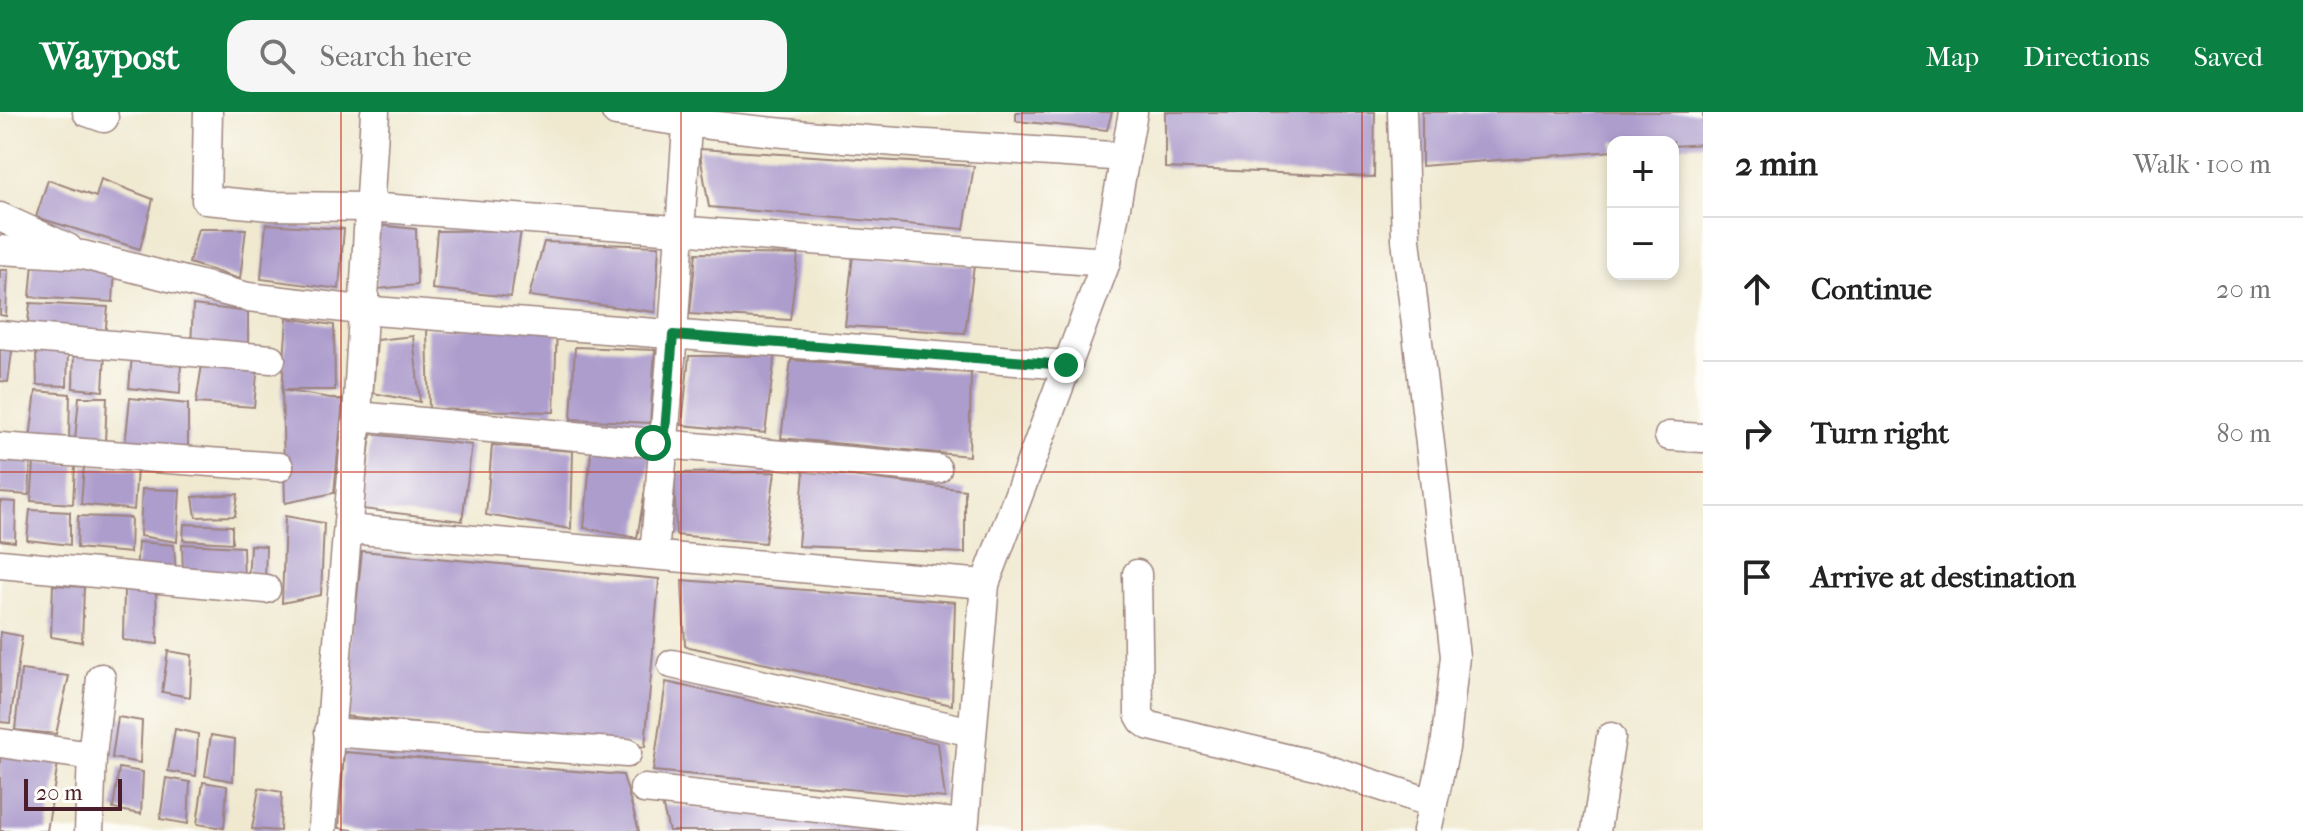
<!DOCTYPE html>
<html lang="en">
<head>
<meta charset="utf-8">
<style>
	:root { --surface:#fff; --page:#f6f6f6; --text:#222; --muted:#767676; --line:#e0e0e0; --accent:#0b8043 }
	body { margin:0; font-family:"IM FELL French Canon",serif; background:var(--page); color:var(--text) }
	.controls { position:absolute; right:24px; top:24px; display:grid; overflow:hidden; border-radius:16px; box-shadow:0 4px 12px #0003 }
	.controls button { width:72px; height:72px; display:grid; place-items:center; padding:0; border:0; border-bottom:2px solid var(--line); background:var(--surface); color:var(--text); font:40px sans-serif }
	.scale { position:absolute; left:24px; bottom:20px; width:98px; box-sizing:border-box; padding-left:8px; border:4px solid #4a1f2b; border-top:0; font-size:22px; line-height:28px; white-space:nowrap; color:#4a1f2b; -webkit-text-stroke:6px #fdfcf7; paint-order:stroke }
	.stop { position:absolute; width:24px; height:24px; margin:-18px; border:6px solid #0b8043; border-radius:50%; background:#fff }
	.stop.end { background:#0b8043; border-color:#fff; box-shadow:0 2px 8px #0008 }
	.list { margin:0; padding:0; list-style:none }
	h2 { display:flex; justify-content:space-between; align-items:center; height:104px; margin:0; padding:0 32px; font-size:34px }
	h2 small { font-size:26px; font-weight:400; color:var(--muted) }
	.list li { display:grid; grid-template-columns:52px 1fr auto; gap:24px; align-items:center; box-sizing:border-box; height:144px; padding:0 32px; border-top:2px solid var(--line) }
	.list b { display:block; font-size:30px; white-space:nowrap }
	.list em { font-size:26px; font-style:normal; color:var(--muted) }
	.icon { flex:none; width:44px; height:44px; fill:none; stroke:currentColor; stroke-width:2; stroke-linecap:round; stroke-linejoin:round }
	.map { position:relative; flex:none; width:1703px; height:719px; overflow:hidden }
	header { display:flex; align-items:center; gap:48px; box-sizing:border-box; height:112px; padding:0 40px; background:var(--accent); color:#fff }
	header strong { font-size:38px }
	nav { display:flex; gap:44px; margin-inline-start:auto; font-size:28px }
	.search { width:560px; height:72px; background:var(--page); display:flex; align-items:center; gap:20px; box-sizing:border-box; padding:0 28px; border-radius:24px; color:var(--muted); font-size:30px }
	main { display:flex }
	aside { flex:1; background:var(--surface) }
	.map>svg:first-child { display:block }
	.building { fill:#ad9dcd }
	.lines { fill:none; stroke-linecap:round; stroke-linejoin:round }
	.street-casing { stroke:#9d847e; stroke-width:31 }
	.street { stroke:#fff; stroke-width:28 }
	.route { stroke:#0b8043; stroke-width:10 }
	.grid { fill:none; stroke:#c8321e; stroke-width:2; stroke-opacity:0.55 }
</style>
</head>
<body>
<header>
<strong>Waypost</strong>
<div class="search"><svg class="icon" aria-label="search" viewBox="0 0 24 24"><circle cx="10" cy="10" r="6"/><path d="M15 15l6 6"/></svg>Search here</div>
<nav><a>Map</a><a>Directions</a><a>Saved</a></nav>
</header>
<main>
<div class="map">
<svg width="1703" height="719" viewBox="0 0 1703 719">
	<rect width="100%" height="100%" fill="#fdfcf7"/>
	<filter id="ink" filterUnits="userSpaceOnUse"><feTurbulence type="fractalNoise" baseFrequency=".0125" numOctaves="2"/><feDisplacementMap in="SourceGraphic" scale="16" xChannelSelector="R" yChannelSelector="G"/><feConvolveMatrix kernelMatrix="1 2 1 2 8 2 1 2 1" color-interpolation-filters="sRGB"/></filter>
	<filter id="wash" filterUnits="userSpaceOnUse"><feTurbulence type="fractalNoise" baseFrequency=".006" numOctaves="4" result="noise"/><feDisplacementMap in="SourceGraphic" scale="32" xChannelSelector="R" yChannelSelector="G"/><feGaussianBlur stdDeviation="1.8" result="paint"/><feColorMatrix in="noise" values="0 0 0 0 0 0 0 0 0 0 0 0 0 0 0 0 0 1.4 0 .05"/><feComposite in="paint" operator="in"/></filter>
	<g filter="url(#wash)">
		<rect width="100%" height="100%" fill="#f0e9d0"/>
		<g id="blocks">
			<g class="building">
				<path d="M 1016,0 L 1112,0 L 1107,18 L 1016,9 Z"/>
				<path d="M 1165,0 L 1375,0 L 1374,65 L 1165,56 Z"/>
				<path d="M 1422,0 L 1703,0 L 1703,32 L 1673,34 L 1673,30 L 1613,30 L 1613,39 L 1422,54 Z"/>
				<path d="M 699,37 L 974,54 L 964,117 L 709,95 Z"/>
				<path d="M 101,67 L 153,87 L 140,137 L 36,105 L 48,68 L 96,85 Z"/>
				<path d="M 266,112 L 344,117 L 339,177 L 261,167 Z"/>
				<path d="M 367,112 L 416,117 L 417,173 L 378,177 Z"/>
				<path d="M 198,117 L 246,117 L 240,167 L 189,151 Z"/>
				<path d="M 521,118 L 511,185 L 432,177 L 437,119 Z"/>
				<path d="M 544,130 L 659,134 L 655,200 L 529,184 Z"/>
				<path d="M 696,141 L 798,143 L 790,208 L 690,202 Z"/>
				<path d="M 853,143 L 974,154 L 965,221 L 845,214 Z"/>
				<path d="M 33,151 L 115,157 L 113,190 L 30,185 Z"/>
				<path d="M 0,158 L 8,158 L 6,204 L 0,203 Z"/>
				<path d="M 30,191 L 108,195 L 105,224 L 27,220 Z"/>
				<path d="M 193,193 L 248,200 L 248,239 L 191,235 Z"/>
				<path d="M 287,206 L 334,213 L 335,278 L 282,278 L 343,288 L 334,381 L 285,391 L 282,278 Z"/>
				<path d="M 557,214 L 554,300 L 429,297 L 427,217 Z"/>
				<path d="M 413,224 L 420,290 L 373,281 L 377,228 Z"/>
				<path d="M 0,231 L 13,232 L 8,270 L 0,269 Z"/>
				<path d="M 575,235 L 655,238 L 650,311 L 571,307 Z"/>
				<path d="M 74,237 L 105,240 L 103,279 L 73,276 Z"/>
				<path d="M 36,238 L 68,239 L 67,274 L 37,273 Z"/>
				<path d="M 132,244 L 181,246 L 180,282 L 129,276 Z"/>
				<path d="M 689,244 L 775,244 L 765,321 L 682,313 Z"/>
				<path d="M 203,246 L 258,252 L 254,295 L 196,291 Z"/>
				<path d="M 791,248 L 971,261 L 969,344 L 781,326 Z"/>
				<path d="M 36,279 L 70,282 L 69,329 L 30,327 Z"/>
				<path d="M 79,285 L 107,285 L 105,330 L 75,328 Z"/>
				<path d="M 130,286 L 188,292 L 188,339 L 125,334 Z"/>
				<path d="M 371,322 L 472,333 L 462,409 L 362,397 Z"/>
				<path d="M 653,331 L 637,426 L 584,416 L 591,340 Z"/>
				<path d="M 492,333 L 573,339 L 571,417 L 486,403 Z"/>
				<path d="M 0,343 L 31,343 L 29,383 L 0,381 Z"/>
				<path d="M 34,351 L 75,353 L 73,392 L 31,389 Z"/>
				<path d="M 84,354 L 137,357 L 134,398 L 81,392 Z"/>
				<path d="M 804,358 L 965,378 L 965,441 L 798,434 Z"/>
				<path d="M 775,360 L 765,431 L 676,423 L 674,361 Z"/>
				<path d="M 142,377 L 180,378 L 177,430 L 140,424 Z"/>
				<path d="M 238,382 L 235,404 L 196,405 L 193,385 Z"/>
				<path d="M 0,389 L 16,390 L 15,430 L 0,428 Z"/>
				<path d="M 30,398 L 70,400 L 70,433 L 27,428 Z"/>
				<path d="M 78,404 L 131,406 L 130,441 L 77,436 Z"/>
				<path d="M 285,404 L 324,411 L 321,483 L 282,491 Z"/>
				<path d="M 184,412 L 232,414 L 232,431 L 183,428 Z"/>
				<path d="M 138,430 L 174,433 L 176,465 L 136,461 Z"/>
				<path d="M 182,432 L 243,435 L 244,471 L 183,464 Z"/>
				<path d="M 250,433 L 266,434 L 265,471 L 248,470 Z"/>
				<path d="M 362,439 L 659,467 L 645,635 L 344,604 Z"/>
				<path d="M 682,468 L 955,490 L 952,593 L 685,534 Z"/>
				<path d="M 53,473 L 84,475 L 82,530 L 51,525 Z"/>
				<path d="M 124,476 L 156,478 L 158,532 L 123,528 Z"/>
				<path d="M 0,520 L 22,524 L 10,611 L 0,610 Z"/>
				<path d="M 168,539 L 192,543 L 190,585 L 162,580 Z"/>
				<path d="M 21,558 L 69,564 L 56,622 L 15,618 Z"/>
				<path d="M 666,570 L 938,631 L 945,686 L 653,659 Z"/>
				<path d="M 118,605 L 142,609 L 140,651 L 112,646 Z"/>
				<path d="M 175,617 L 198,622 L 196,664 L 168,659 Z"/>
				<path d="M 211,623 L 235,627 L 233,669 L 205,664 Z"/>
				<path d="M 344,640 L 623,663 L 639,719 L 360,719 L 339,716 Z"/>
				<path d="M 0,642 L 58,651 L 47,719 L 0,719 Z"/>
				<path d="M 119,656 L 143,660 L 141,702 L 113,697 Z"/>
				<path d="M 166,666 L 190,670 L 188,712 L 160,707 Z"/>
				<path d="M 203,670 L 227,674 L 224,716 L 197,712 Z"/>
				<path d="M 259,676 L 282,680 L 280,719 L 252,717 Z"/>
				<path d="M 662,692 L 902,719 L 669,719 Z"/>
			</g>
		</g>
	</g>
	<g filter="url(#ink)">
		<use href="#blocks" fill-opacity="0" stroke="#9d847e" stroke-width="2"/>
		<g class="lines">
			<g class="street-casing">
				<g id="street">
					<path d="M 87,0 L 104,6 L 103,0"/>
					<path d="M 208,0 L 206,88 L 270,94 L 368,95 L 1106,150"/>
					<path d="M 616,0 C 784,27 955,33 1125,45"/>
					<path d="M 1402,0 L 1406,128 L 1455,544 L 1445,636 L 1427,719"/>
					<path d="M 0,105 L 68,136"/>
					<path d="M 0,138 L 83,143 L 248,185 L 361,198 L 1066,253"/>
					<path d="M 0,223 L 271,247"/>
					<path d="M 357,304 L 937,357"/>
					<path d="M 1669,324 L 1703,326"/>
					<path d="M 0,335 L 279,355"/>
					<path d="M 348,417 L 985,472"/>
					<path d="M 654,443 L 673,223 L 688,0"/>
					<path d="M 0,452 L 266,477"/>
					<path d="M 1137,462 L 1139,602 L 1143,609 L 1150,614 L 1319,654 L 1432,691"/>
					<path d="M 672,552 L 972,620"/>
					<path d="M 329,620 L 627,641"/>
					<path d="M 0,631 L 92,644"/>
					<path d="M 644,677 L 964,712"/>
					<path d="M 89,719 L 92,644 L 101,566"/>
					<path d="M 322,719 L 357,304 L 375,0"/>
					<path d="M 964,719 L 985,472 L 1106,150 L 1133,0"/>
					<path d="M 1596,719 L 1611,625"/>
				</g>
			</g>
			<use href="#street" class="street"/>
		</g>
	</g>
	<g class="lines" filter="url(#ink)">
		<path class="route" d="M 653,331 L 664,332 L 673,223 L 1066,253"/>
	</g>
	<path class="grid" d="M 341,0 L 341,719M 681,0 L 681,719M 1022,0 L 1022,719M 1362,0 L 1362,719M 0,360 L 1703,360"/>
</svg>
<div class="controls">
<button>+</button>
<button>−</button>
</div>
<div class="scale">20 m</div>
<div class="stop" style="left:653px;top:331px"></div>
<div class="stop end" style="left:1066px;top:253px"></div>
</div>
<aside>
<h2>2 min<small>Walk · 100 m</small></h2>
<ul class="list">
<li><svg class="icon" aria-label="ahead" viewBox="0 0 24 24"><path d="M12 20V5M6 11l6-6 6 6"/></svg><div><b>Continue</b></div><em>20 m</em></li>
<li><svg class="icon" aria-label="right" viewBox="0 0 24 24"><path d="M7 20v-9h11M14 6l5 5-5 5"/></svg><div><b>Turn right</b></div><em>80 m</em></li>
<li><svg class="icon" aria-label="arrive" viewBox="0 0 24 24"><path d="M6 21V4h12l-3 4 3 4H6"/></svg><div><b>Arrive at destination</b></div></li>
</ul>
</aside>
</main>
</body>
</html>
